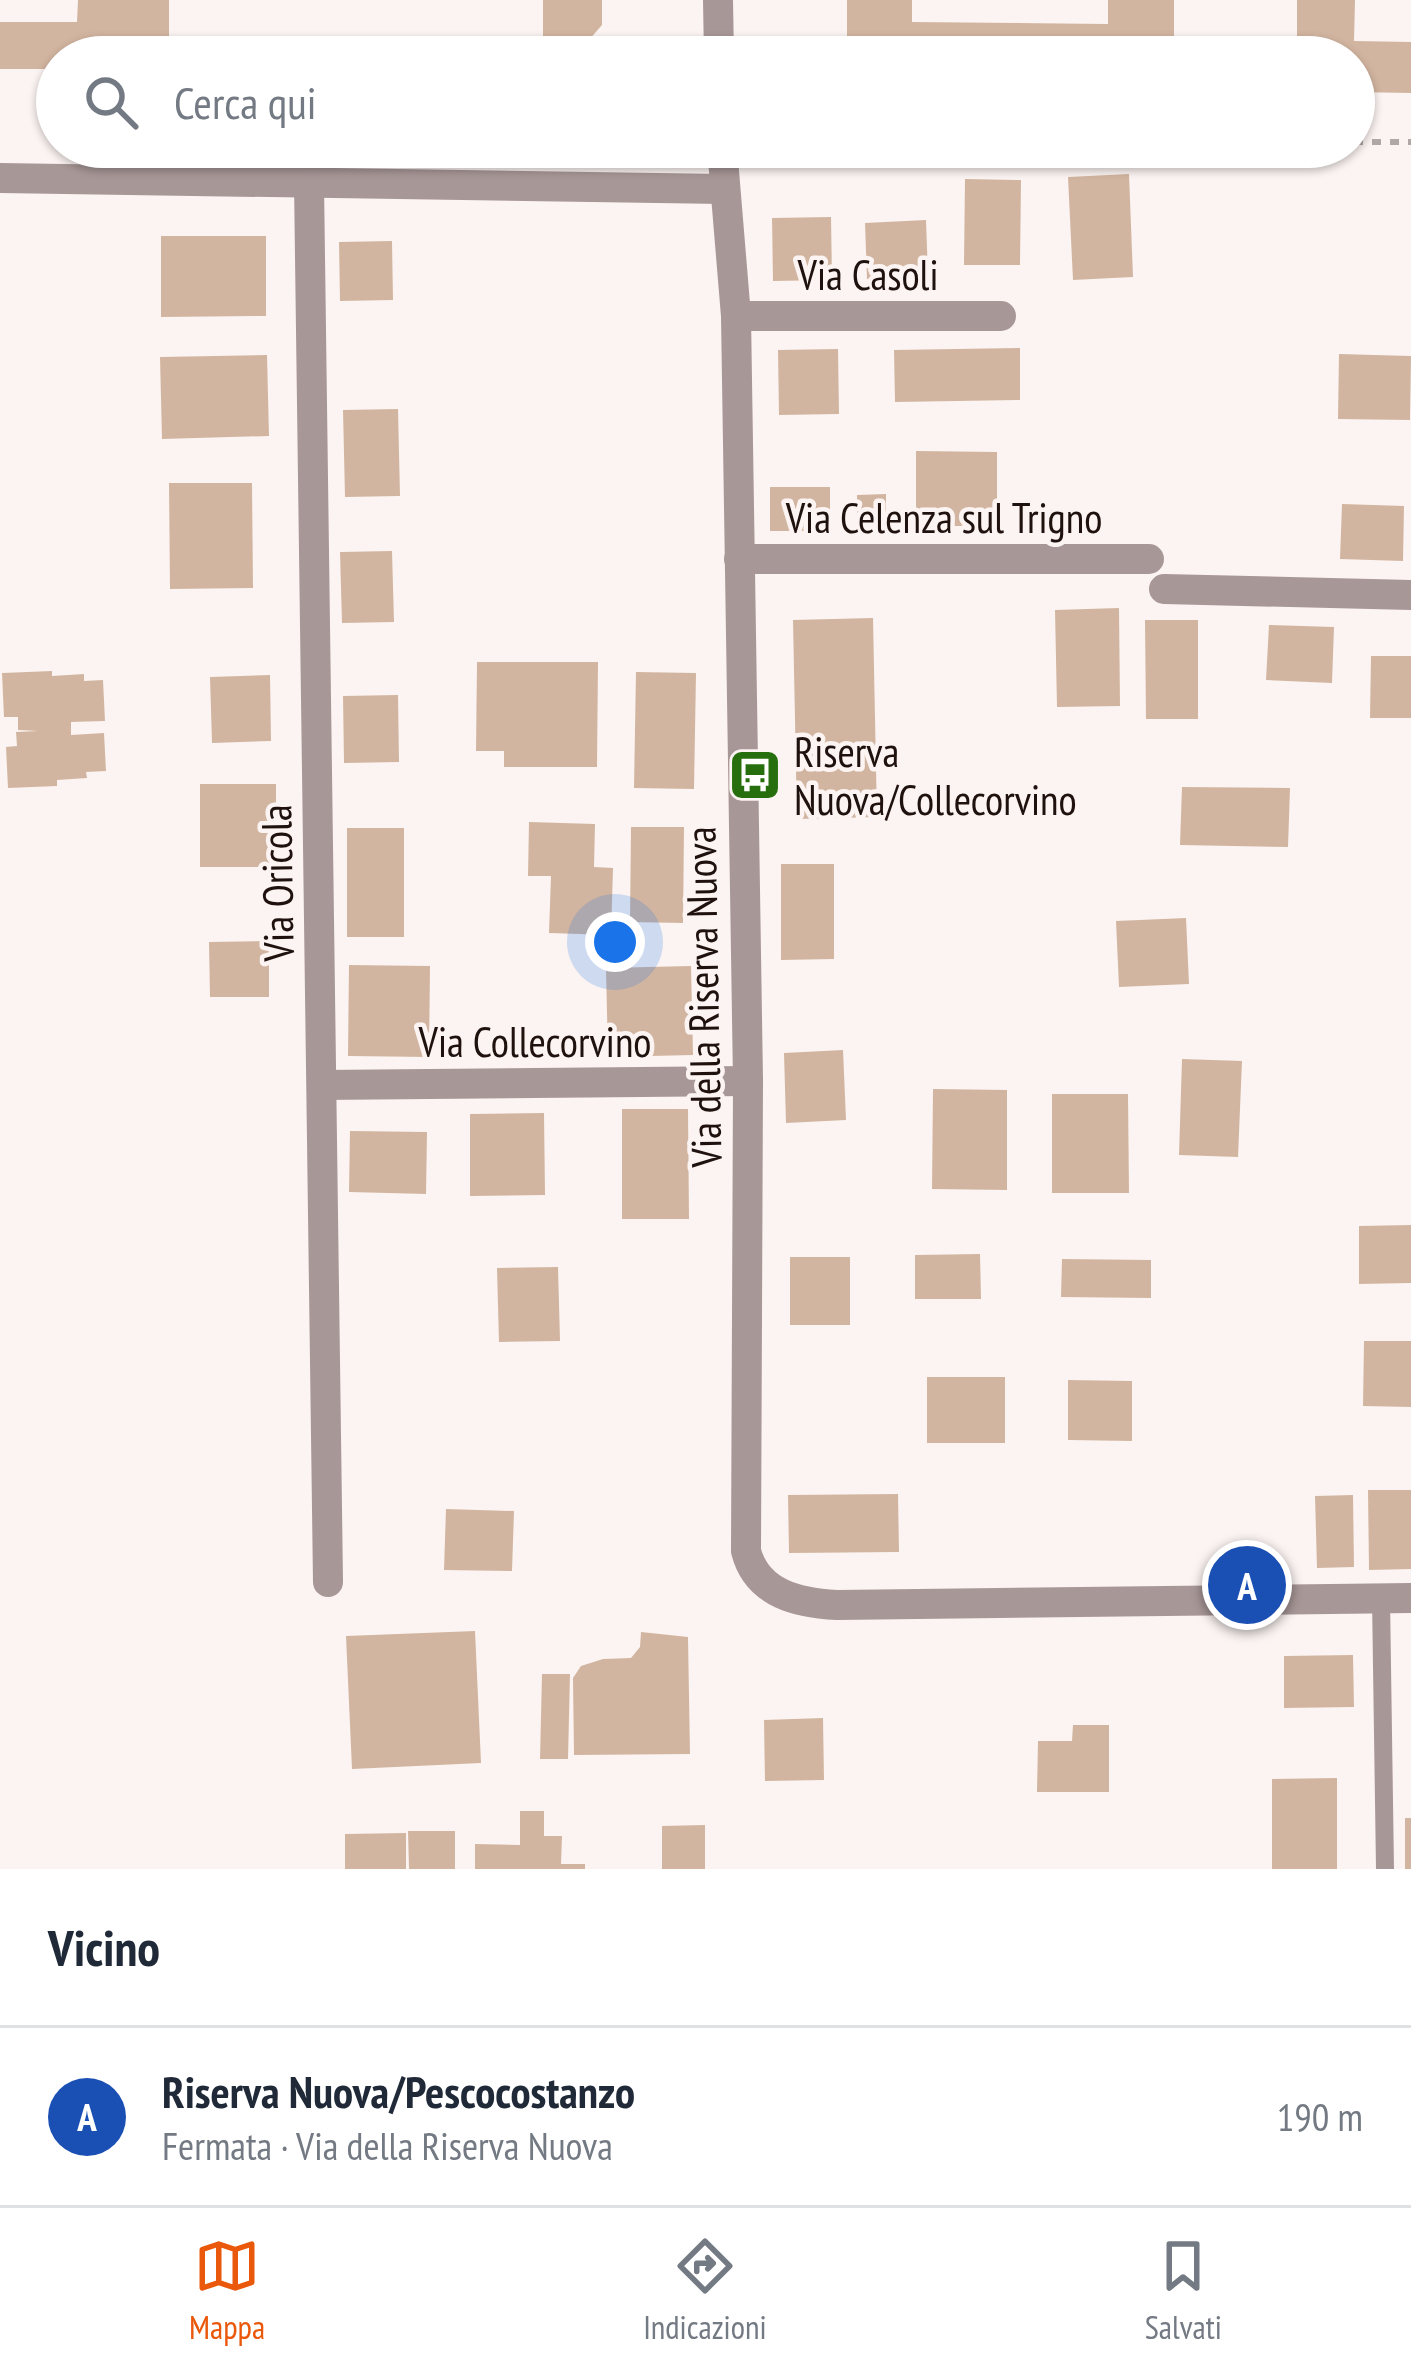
<!DOCTYPE html>
<html lang="it">
<head>
<meta charset="utf-8">
<style>
	:root { --surface:#fff; --page:#f6f6f7; --text:#1f2937; --muted:#747a83; --line:#e0e1e3; --accent:#ea580c }
	body { margin:0; font-family:"PT Sans Narrow",sans-serif; background:var(--page); color:var(--text) }
	.you { position:absolute; left:615px; top:942px; width:42px; height:42px; margin:-30px; border:9px solid #fff; border-radius:50%; background:#1a73e8; box-shadow:0 0 0 18px #1a73e833 }
	.badge { display:grid; place-items:center; width:78px; height:78px; border-radius:50%; background:var(--accent); color:#fff; font-size:39px; font-weight:700 }
	.pin { position:absolute; translate:-50% -50%; border:6px solid #fff; box-shadow:0 3px 12px #0006 }
	.list { margin:0; padding:0; list-style:none }
	h2 { display:flex; justify-content:space-between; align-items:center; height:156px; margin:0; padding:0 48px; font-size:51px }
	h2 small { font-size:39px; font-weight:400; color:var(--muted) }
	.list li { display:grid; grid-template-columns:78px 1fr auto; gap:36px; align-items:center; box-sizing:border-box; height:180px; padding:0 48px; border-top:3px solid var(--line) }
	.list b { display:block; font-size:45px; white-space:nowrap }
	.list p { margin:0; font-size:39px; white-space:nowrap; color:var(--muted) }
	.list em { font-size:39px; font-style:normal; color:var(--muted) }
	.icon { flex:none; width:66px; height:66px; fill:none; stroke:currentColor; stroke-width:2; stroke-linecap:round; stroke-linejoin:round }
	.map { position:relative; flex:none; width:1411px; height:1869px; overflow:hidden }
	.search { position:absolute; background:var(--surface); box-shadow:0 3px 9px #0004; left:36px; right:36px; top:36px; height:132px; display:flex; align-items:center; gap:30px; box-sizing:border-box; padding:0 42px; border-radius:66px; color:var(--muted); font-size:45px }
	.sheet { height:336px; background:var(--surface) }
	nav { display:flex; justify-content:space-around; align-items:center; box-sizing:border-box; height:168px; border-top:3px solid var(--line); background:var(--surface); font-size:33px; color:var(--muted) }
	nav a { display:grid; justify-items:center; gap:6px }
	nav .on { color:var(--accent) }
	.map>svg:first-child { display:block }
	.building { fill:#d2b5a0 }
	.lines { fill:none; stroke-linecap:round; stroke-linejoin:round }
	.path { stroke:#b1a8a5; stroke-width:6; stroke-dasharray:9 9; stroke-linecap:butt }
	.service { stroke:#a89797; stroke-width:18 }
	.minor { stroke:#a89797; stroke-width:30 }
	.labels { text-anchor:middle; dominant-baseline:central; stroke-width:9; stroke-linejoin:round; paint-order:stroke }
	.street-label { font-size:42px; fill:#1f120e; stroke:#fcf4f2 }
	.poi-label { font-size:42px; fill:#1f120e; stroke:#fcf4f2; text-anchor:start }
</style>
</head>
<body>
<div class="map">
<svg width="1411" height="1869" viewBox="0 0 1411 1869">
	<rect width="100%" height="100%" fill="#fcf4f2"/>
	<g class="building">
		<path d="M 78,0 L 169,0 L 169,57 L 57,57 L 57,69 L 0,69 L 0,22 L 77,22 Z"/>
		<path d="M 543,0 L 602,0 L 602,25 L 574,57 L 269,57 L 269,37 L 543,36 Z"/>
		<path d="M 847,0 L 912,0 L 912,22 L 1108,24 L 1108,0 L 1174,0 L 1174,38 L 1153,38 L 1153,57 L 864,57 L 864,40 L 847,40 Z"/>
		<path d="M 1297,0 L 1355,0 L 1354,41 L 1411,42 L 1411,93 L 1354,92 L 1354,57 L 1297,57 Z"/>
		<path d="M 1129,174 L 1133,277 L 1073,280 L 1068,177 Z"/>
		<path d="M 965,179 L 1021,180 L 1020,265 L 964,265 Z"/>
		<path d="M 831,217 L 832,280 L 773,281 L 772,218 Z"/>
		<path d="M 926,220 L 928,276 L 867,279 L 865,223 Z"/>
		<path d="M 161,236 L 266,236 L 266,316 L 161,317 Z"/>
		<path d="M 392,241 L 393,300 L 340,301 L 339,242 Z"/>
		<path d="M 1020,348 L 1020,400 L 895,402 L 894,350 Z"/>
		<path d="M 838,349 L 839,414 L 779,415 L 778,350 Z"/>
		<path d="M 1339,354 L 1411,356 L 1410,420 L 1338,419 Z"/>
		<path d="M 267,355 L 269,436 L 162,439 L 160,357 Z"/>
		<path d="M 398,409 L 400,496 L 345,497 L 343,410 Z"/>
		<path d="M 916,451 L 997,452 L 997,526 L 916,526 Z"/>
		<path d="M 169,483 L 252,483 L 253,588 L 170,589 Z"/>
		<rect x="770" y="487" width="60" height="44"/>
		<path d="M 886,494 L 886,530 L 857,530 L 857,495 Z"/>
		<path d="M 1342,504 L 1404,506 L 1403,561 L 1340,559 Z"/>
		<path d="M 392,551 L 394,622 L 342,623 L 340,552 Z"/>
		<path d="M 1119,608 L 1120,706 L 1057,707 L 1055,610 Z"/>
		<path d="M 873,618 L 877,817 L 797,819 L 793,620 Z"/>
		<path d="M 1145,620 L 1198,620 L 1198,719 L 1146,719 Z"/>
		<path d="M 1269,625 L 1334,627 L 1332,683 L 1266,680 Z"/>
		<path d="M 1371,656 L 1411,656 L 1411,718 L 1370,718 Z"/>
		<path d="M 477,662 L 598,662 L 597,767 L 504,767 L 504,751 L 476,751 Z"/>
		<path d="M 52,671 L 52,676 L 84,674 L 84,681 L 103,680 L 105,721 L 71,722 L 71,735 L 104,733 L 106,771 L 86,772 L 87,778 L 57,780 L 57,786 L 8,788 L 6,747 L 17,746 L 16,732 L 38,731 L 18,730 L 18,717 L 4,717 L 2,673 Z"/>
		<path d="M 636,672 L 696,673 L 694,789 L 634,788 Z"/>
		<path d="M 270,675 L 271,741 L 212,743 L 210,677 Z"/>
		<path d="M 398,695 L 399,762 L 344,763 L 343,696 Z"/>
		<rect x="200" y="784" width="76" height="83"/>
		<path d="M 1182,787 L 1290,788 L 1288,847 L 1180,845 Z"/>
		<path d="M 529,822 L 595,824 L 594,867 L 613,868 L 611,935 L 549,933 L 551,876 L 528,876 Z"/>
		<path d="M 631,827 L 684,827 L 683,923 L 630,922 Z"/>
		<rect x="347" y="828" width="57" height="109"/>
		<path d="M 781,864 L 834,864 L 834,959 L 781,960 Z"/>
		<path d="M 1186,918 L 1189,984 L 1119,987 L 1116,921 Z"/>
		<path d="M 269,941 L 269,997 L 210,997 L 209,942 Z"/>
		<path d="M 349,965 L 430,966 L 429,1057 L 348,1056 Z"/>
		<path d="M 691,966 L 693,1055 L 608,1057 L 606,968 Z"/>
		<path d="M 843,1050 L 846,1120 L 786,1123 L 784,1053 Z"/>
		<path d="M 1182,1059 L 1242,1061 L 1238,1157 L 1179,1155 Z"/>
		<path d="M 933,1089 L 1007,1090 L 1007,1190 L 932,1189 Z"/>
		<path d="M 1052,1094 L 1128,1094 L 1129,1193 L 1052,1193 Z"/>
		<path d="M 622,1109 L 688,1109 L 689,1219 L 622,1219 Z"/>
		<path d="M 544,1113 L 545,1195 L 470,1196 L 470,1114 Z"/>
		<path d="M 350,1131 L 427,1132 L 426,1194 L 349,1192 Z"/>
		<path d="M 1411,1225 L 1411,1283 L 1359,1284 L 1359,1226 Z"/>
		<path d="M 980,1254 L 981,1299 L 915,1299 L 915,1255 Z"/>
		<rect x="790" y="1257" width="60" height="68"/>
		<path d="M 1062,1259 L 1151,1260 L 1151,1298 L 1061,1297 Z"/>
		<path d="M 558,1267 L 560,1341 L 499,1342 L 497,1268 Z"/>
		<path d="M 1364,1341 L 1411,1341 L 1411,1407 L 1363,1406 Z"/>
		<rect x="927" y="1377" width="78" height="66"/>
		<path d="M 1068,1380 L 1132,1381 L 1132,1441 L 1068,1440 Z"/>
		<path d="M 1368,1490 L 1411,1490 L 1411,1569 L 1369,1570 Z"/>
		<path d="M 898,1494 L 899,1552 L 789,1553 L 788,1495 Z"/>
		<path d="M 1353,1495 L 1354,1567 L 1317,1568 L 1315,1496 Z"/>
		<path d="M 446,1509 L 514,1511 L 512,1571 L 444,1570 Z"/>
		<path d="M 475,1631 L 481,1763 L 352,1769 L 346,1636 Z"/>
		<path d="M 641,1632 L 688,1637 L 690,1754 L 574,1755 L 573,1678 L 581,1666 L 603,1659 L 631,1658 L 640,1647 Z"/>
		<path d="M 1353,1655 L 1354,1707 L 1284,1708 L 1284,1656 Z"/>
		<path d="M 542,1674 L 570,1674 L 568,1759 L 540,1759 Z"/>
		<path d="M 823,1718 L 824,1780 L 765,1781 L 764,1720 Z"/>
		<path d="M 1073,1725 L 1109,1725 L 1109,1792 L 1037,1792 L 1038,1741 L 1072,1741 Z"/>
		<path d="M 1337,1778 L 1337,1869 L 1272,1869 L 1272,1779 Z"/>
		<path d="M 520,1811 L 544,1811 L 544,1836 L 562,1836 L 561,1864 L 585,1864 L 585,1869 L 475,1869 L 475,1844 L 520,1845 Z"/>
		<rect x="1405" y="1818" width="6" height="51"/>
		<path d="M 705,1825 L 705,1869 L 662,1869 L 662,1826 Z"/>
		<path d="M 408,1831 L 455,1831 L 455,1869 L 409,1869 Z"/>
		<path d="M 406,1833 L 406,1869 L 345,1869 L 345,1834 Z"/>
	</g>
	<g class="lines">
		<path class="path" d="M 1354,142 L 1411,142"/>
		<path class="service" d="M 1381,1598 L 1385,1869"/>
		<g class="minor">
			<path d="M 718,0 L 719,57"/>
			<path d="M 722,147 L 736,316 L 748,1081 L 746,1551 C 757,1594 798,1603 837,1605 L 1411,1598"/>
			<path d="M 0,178 L 723,189"/>
			<path d="M 309,183 L 328,1582"/>
			<path d="M 736,316 L 1001,316"/>
			<path d="M 739,559 L 1149,559"/>
			<path d="M 1164,589 L 1411,595"/>
			<path d="M 322,1085 L 748,1081"/>
		</g>
	</g>
	<defs>
		<g id="bus-square" transform="scale(2.7)"><rect x="-9" y="-9" width="18" height="18" rx="4" fill="#276f0e" stroke="#fcf4f2"/><path d="M-5-6H5V4H4V6H2V4H-2V6H-4V4H-5ZM-3.5-4V0h7V-4ZM-3.5 1.2v1.5H-2V1.2ZM2 1.2v1.5H3.5V1.2Z" fill="#fff"/></g>
	</defs>
	<g fill-rule="evenodd">
		<use href="#bus-square" x="755" y="775"/>
	</g>
	<g class="labels">
		<g class="street-label">
			<text x="868" y="274">Via Casoli</text>
			<text x="944" y="517">Via Celenza sul Trigno</text>
			<text transform="translate(277 883) rotate(-91)">Via Oricola</text>
			<text transform="translate(703 997) rotate(-91)">Via della Riserva Nuova</text>
			<text x="535" y="1041">Via Collecorvino</text>
		</g>
		<g class="poi-label">
			<text x="794" y="751">Riserva<tspan x="794" dy="48">Nuova/Collecorvino</tspan></text>
		</g>
	</g>
</svg>
<div class="you"></div>
<div class="pin badge" style="left:1247px;top:1585px;background:#1a4fb4">A</div>
<div class="search"><svg class="icon" aria-label="search" viewBox="0 0 24 24"><circle cx="10" cy="10" r="6"/><path d="M15 15l6 6"/></svg>Cerca qui</div>
</div>
<section class="sheet">
<h2>Vicino<small></small></h2>
<ul class="list">
<li><span class="badge" style="background:#1a4fb4">A</span><div><b>Riserva Nuova/Pescocostanzo</b><p>Fermata · Via della Riserva Nuova</p></div><em>190 m</em></li>
</ul>
</section>
<nav>
<a class="on"><svg class="icon" aria-label="map" viewBox="0 0 24 24"><path d="M3 6l6-2 6 2 6-2v14l-6 2-6-2-6 2zM9 4v14M15 6v14"/></svg>Mappa</a>
<a><svg class="icon" aria-label="directions" viewBox="0 0 24 24"><path d="M12 3l9 9-9 9-9-9zM9 14v-3h6M13 9l2 2-2 2"/></svg>Indicazioni</a>
<a><svg class="icon" aria-label="saved" viewBox="0 0 24 24"><path d="M7 4h10v16l-5-4-5 4z"/></svg>Salvati</a>
</nav>
</body>
</html>
